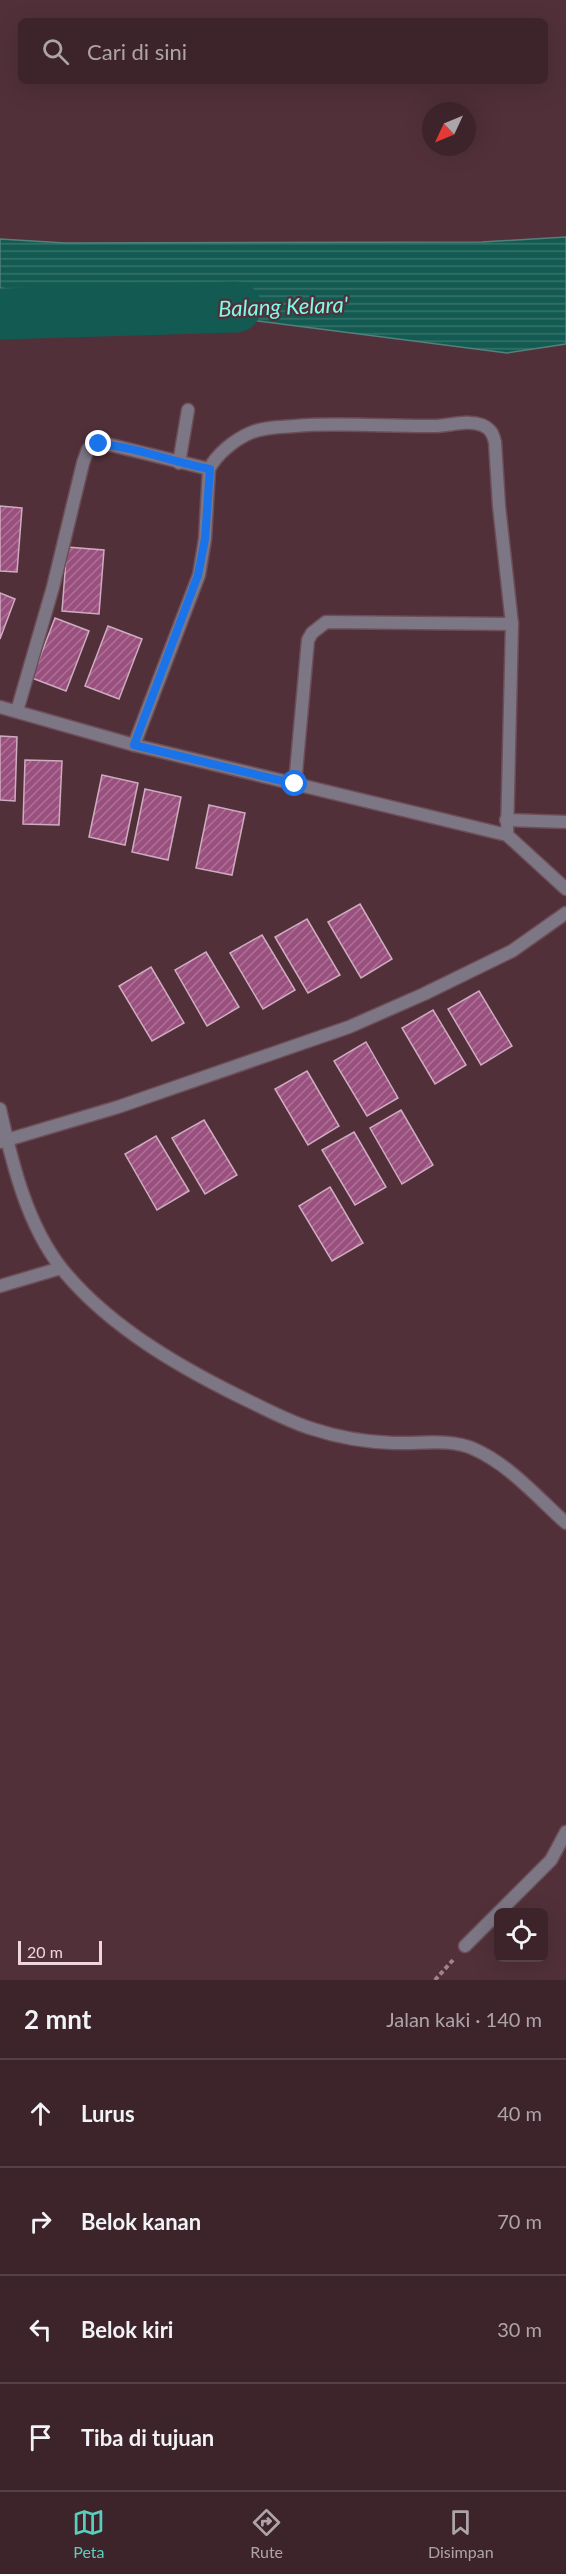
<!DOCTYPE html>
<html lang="id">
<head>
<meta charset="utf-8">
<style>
	:root { --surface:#3d242b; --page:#442c33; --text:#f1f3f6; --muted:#ada4a9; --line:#564147; --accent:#5acebd }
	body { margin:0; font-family:Lato,sans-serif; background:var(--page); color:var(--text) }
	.controls { position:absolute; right:18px; bottom:18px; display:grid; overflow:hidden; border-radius:9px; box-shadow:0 6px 24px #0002 }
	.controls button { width:54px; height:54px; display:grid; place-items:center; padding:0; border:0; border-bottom:2px solid var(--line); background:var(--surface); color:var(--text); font:30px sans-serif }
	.compass { position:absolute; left:422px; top:102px; width:54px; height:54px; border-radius:50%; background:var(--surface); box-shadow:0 6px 24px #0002; rotate:226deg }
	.scale { position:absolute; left:18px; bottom:15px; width:84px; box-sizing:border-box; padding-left:6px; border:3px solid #edd7dc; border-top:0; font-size:16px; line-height:21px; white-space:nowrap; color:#edd7dc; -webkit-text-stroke:4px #513039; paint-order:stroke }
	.stop { position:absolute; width:18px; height:18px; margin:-14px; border:4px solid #1a73e8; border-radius:50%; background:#fff }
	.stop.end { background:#1a73e8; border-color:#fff; box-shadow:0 2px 6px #0008 }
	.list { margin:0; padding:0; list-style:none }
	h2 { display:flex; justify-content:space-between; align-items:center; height:78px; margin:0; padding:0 24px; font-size:26px }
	h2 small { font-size:20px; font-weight:400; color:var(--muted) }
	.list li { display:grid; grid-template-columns:39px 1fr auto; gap:18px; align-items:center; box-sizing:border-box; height:108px; padding:0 24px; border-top:2px solid var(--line) }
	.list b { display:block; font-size:22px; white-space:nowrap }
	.list em { font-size:20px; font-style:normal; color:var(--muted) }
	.icon { flex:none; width:33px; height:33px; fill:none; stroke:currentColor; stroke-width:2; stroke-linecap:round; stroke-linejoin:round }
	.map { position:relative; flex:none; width:566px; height:1980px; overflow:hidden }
	.search { position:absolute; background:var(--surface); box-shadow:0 6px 24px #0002; left:18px; right:18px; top:18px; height:66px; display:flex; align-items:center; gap:15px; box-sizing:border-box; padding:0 21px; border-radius:9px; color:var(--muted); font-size:22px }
	.sheet { height:510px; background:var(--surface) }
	nav { display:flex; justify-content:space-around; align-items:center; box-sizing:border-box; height:84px; border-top:2px solid var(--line); background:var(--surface); font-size:16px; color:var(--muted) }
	nav a { display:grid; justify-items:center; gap:3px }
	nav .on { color:var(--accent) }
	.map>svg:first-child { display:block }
	.water { fill:url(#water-rules); stroke:#54807b; stroke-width:1.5 }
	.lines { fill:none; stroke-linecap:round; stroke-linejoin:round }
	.river { stroke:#135b52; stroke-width:51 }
	.building { fill:url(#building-hatch); stroke:#cfabc0; stroke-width:1.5 }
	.street-casing { stroke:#6d4e56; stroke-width:15 }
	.path { stroke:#a0848b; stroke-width:4; stroke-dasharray:4.5 3; stroke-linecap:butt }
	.street { stroke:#7c7685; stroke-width:12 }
	.route { stroke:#1a73e8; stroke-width:8 }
	.labels { text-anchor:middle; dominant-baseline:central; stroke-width:4.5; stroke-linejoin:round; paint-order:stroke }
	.water-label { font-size:22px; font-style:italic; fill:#7efbe8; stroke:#513039 }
</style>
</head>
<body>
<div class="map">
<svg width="566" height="1980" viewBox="0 0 566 1980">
	<defs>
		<pattern id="water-rules" width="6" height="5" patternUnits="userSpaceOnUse" patternTransform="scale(1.5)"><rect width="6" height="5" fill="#135b52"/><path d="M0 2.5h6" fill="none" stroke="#36726a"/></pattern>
		<pattern id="building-hatch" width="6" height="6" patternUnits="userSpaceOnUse" patternTransform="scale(1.5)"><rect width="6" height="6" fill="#9a507f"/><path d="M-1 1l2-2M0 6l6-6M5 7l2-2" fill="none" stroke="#ad7196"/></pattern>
	</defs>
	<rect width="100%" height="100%" fill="#513039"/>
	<path class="water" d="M 566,237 L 566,344 L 507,353 L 0,288 L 0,239 L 65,243 L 482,242 Z"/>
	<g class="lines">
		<path class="river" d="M 0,314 L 236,307"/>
	</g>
	<g class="building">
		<path d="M 0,506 L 22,508 L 17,572 L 0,571 Z"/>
		<path d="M 67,547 L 104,550 L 99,614 L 62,611 Z"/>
		<path d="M 0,593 L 15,599 L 0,639 Z"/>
		<path d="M 55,618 L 89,631 L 66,691 L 32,678 Z"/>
		<path d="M 108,626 L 142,639 L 119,699 L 85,686 Z"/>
		<path d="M 0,736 L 17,737 L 15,801 L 0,800 Z"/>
		<path d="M 25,760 L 62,761 L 59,825 L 23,824 Z"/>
		<path d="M 102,775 L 138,783 L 125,845 L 89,837 Z"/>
		<path d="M 145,789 L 181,797 L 168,860 L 132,852 Z"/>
		<path d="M 209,805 L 245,813 L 232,875 L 196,868 Z"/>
		<path d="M 360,904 L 392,959 L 361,978 L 328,922 Z"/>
		<path d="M 307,919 L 340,975 L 308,993 L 275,937 Z"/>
		<path d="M 262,935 L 295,990 L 263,1009 L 230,953 Z"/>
		<path d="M 206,952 L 239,1007 L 207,1026 L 175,970 Z"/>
		<path d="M 151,967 L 184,1023 L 152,1041 L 119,986 Z"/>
		<path d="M 479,991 L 512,1046 L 481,1065 L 448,1009 Z"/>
		<path d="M 433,1010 L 466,1065 L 435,1084 L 402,1028 Z"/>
		<path d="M 366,1042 L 398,1098 L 367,1116 L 334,1061 Z"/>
		<path d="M 307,1071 L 339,1126 L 308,1145 L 275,1089 Z"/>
		<path d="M 401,1110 L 433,1165 L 402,1184 L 370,1128 Z"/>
		<path d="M 204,1120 L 237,1175 L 205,1194 L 172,1138 Z"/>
		<path d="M 354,1132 L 386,1187 L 355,1205 L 322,1150 Z"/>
		<path d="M 156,1136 L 189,1191 L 157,1210 L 125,1154 Z"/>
		<path d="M 330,1187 L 363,1243 L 332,1261 L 299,1206 Z"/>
	</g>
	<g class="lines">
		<g class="street-casing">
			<g id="street">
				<path d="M 179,463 L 188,410"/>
				<path d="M 0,707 L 134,745 L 507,835 L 566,889"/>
				<path d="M 17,711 L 53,587 L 83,463 L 88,449 L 99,444 L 111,445 L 209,469"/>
				<path d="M 134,745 L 199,575 L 205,539 L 209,469 C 217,454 234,440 250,433 C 263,427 281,427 295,426 C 343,422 390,427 437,426 C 452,425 468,420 482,425 C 491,429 493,434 495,442 L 499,506 L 512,624 L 507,835"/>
				<path d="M 295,784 L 308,640 L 312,633 L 326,622 L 512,624"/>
				<path d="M 506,820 L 566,822"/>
				<path d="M 0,1109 C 12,1163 27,1225 62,1269 C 111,1329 186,1371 255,1404 C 273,1413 293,1423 313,1429 C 337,1437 367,1442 393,1443 C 419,1444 450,1438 474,1449 C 510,1465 538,1498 566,1523"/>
				<path d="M 0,1142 L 118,1107 L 349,1027 L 424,994 L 512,951 L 566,913"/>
				<path d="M 0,1286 L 61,1268"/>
				<path d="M 499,1912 L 551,1860 L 566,1832"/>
				<path d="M 465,1946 L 498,1913"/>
			</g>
		</g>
		<path class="path" d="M 435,1980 L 453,1960"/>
		<use href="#street" class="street"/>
	</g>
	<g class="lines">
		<path class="route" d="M 99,444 C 136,447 173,462 210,469 L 205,539 L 198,575 L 134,745 L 295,784"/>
	</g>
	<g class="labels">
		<g class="water-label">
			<text transform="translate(283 306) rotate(-2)">Balang Kelara'</text>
		</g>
	</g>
</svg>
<div class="controls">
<button><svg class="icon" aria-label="locate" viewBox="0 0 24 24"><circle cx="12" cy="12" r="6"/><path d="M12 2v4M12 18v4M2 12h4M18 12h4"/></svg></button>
</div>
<svg class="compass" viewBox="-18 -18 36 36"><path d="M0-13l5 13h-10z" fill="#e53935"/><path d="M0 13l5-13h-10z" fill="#ada4a9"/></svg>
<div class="scale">20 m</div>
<div class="stop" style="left:295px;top:784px"></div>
<div class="stop end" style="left:99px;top:444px"></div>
<div class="search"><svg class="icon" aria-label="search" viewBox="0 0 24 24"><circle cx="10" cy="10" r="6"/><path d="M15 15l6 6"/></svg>Cari di sini</div>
</div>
<section class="sheet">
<h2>2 mnt<small>Jalan kaki · 140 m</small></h2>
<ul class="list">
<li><svg class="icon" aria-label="ahead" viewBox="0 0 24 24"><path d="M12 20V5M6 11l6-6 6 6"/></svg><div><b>Lurus</b></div><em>40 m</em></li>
<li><svg class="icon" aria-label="right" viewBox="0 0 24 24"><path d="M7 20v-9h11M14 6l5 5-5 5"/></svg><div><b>Belok kanan</b></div><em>70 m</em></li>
<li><svg class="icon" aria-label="left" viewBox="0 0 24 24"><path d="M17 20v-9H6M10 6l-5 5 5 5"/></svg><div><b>Belok kiri</b></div><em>30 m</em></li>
<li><svg class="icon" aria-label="arrive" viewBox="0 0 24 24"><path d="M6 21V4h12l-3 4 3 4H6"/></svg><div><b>Tiba di tujuan</b></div></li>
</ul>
</section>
<nav>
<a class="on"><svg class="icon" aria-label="map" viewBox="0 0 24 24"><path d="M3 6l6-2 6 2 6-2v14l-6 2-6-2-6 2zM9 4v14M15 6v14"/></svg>Peta</a>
<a><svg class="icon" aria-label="directions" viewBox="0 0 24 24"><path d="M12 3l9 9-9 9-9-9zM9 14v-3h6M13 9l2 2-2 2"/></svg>Rute</a>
<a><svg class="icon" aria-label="saved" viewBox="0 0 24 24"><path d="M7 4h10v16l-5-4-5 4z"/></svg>Disimpan</a>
</nav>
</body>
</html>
